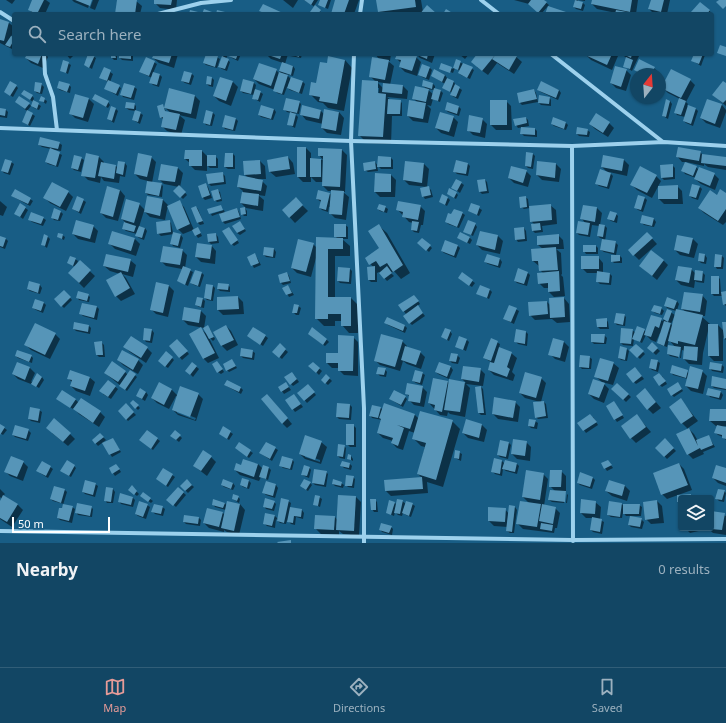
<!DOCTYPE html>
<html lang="en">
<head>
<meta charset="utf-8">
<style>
	:root { --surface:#124664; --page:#1b4d6a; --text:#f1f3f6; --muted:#9cb1bf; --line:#315e78; --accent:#e69b98 }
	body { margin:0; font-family:"Noto Sans",sans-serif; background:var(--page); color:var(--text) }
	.controls { position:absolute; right:12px; bottom:12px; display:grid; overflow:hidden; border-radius:4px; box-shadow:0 1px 3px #0004 }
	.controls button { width:36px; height:36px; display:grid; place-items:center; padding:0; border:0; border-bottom:1px solid var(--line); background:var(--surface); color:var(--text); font:20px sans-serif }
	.compass { position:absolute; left:630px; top:68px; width:36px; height:36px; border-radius:50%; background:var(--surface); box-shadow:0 1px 3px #0004; rotate:17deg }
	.scale { position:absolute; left:12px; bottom:10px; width:98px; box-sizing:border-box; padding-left:4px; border:2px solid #fff; border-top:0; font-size:11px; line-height:14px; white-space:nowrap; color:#fff; -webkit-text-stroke:3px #185d85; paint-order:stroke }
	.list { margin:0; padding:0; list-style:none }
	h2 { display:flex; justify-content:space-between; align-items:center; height:52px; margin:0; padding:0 16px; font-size:17px }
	h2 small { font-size:13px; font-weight:400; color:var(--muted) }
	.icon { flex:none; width:22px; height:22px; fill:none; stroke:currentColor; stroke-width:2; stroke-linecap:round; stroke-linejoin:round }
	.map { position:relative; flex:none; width:726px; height:543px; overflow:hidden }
	.search { position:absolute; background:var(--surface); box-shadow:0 1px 3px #0004; left:12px; right:12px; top:12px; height:44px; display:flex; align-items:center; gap:10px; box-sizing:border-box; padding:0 14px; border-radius:4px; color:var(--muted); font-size:15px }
	.sheet { height:124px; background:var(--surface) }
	nav { display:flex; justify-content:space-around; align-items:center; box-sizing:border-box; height:56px; border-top:1px solid var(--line); background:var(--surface); font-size:11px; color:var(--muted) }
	nav a { display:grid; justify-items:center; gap:2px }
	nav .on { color:var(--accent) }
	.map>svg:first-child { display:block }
	.shadow { fill:#0007; fill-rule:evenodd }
	.building { fill:#5695b8 }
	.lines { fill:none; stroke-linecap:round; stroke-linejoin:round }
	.street { stroke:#9dd1ed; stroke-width:4 }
</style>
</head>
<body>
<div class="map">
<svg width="726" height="543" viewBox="0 0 726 543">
	<rect width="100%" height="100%" fill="#185d85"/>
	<g class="shadow">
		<path d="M 6,0 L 15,0 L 12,4 Z"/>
		<path d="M 33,0 L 46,0 L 50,3 L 45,14 L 33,14 L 29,9 Z"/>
		<path d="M 72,0 L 91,0 L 88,8 L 74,2 Z"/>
		<path d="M 93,0 L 99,0 L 95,10 L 90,8 Z"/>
		<path d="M 118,0 L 136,1 L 142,6 L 140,14 L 116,14 Z"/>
		<path d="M 155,0 L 177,0 L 176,10 L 160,8 L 155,3 Z"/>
		<path d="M 283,0 L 298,0 L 293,8 Z"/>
		<path d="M 304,0 L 318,0 L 314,6 L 322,13 L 322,14 L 314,14 L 315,7 Z"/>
		<path d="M 321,0 L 331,0 L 328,9 L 319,5 Z"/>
		<path d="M 336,0 L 359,0 L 354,14 L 332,14 Z"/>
		<path d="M 377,0 L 421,0 L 423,12 L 436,14 L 381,14 L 379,11 Z"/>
		<path d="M 514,0 L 543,0 L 549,5 L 541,14 L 529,4 Z"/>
		<path d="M 575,0 L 585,0 L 585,1 L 578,0 L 578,2 L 583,3 L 585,5 L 583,11 L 576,9 L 574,7 Z"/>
		<path d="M 593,0 L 638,0 L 636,14 L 616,14 L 616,13 L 597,9 L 592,4 Z"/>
		<path d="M 652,0 L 670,0 L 667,14 L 654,14 L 649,9 Z"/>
		<path d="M 700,3 L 710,11 L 711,14 L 694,14 Z"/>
		<path d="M 0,20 L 9,23 L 14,27 L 14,32 L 13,32 L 11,37 L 14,39 L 14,46 L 12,49 L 0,43 Z"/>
		<path d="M 28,54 L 45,54 L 48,57 L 43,68 L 31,63 L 26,58 Z"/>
		<path d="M 66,54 L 75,54 L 70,59 Z"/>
		<path d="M 89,54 L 96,58 L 92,69 L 85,65 Z"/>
		<path d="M 112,54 L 117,54 L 117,60 L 114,60 L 112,58 Z"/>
		<path d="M 120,54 L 133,54 L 133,61 L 122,60 L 120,58 Z"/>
		<path d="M 155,54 L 178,54 L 174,68 L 159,63 L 153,58 Z"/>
		<path d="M 207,54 L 217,57 L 220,59 L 217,68 L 206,65 L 204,63 Z"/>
		<path d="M 217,54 L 228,54 L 226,59 L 230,62 L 227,71 L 222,69 L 218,66 L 223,56 Z"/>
		<path d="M 230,54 L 241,54 L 238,61 L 232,58 L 230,56 Z"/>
		<path d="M 266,54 L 302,54 L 301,58 L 290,56 L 288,54 L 285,64 L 293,66 L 295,69 L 293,76 L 286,74 L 291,79 L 303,82 L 305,84 L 302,94 L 290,90 L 287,87 L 284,95 L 277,93 L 275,90 L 259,84 L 254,79 L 276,70 L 279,73 L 283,63 L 271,59 Z"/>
		<path d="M 375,54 L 391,54 L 390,61 L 388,61 L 394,66 L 390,85 L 403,86 L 408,91 L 407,99 L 387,97 L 391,100 L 400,101 L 402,103 L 402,116 L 392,116 L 391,144 L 367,143 L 359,135 L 376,82 L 370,76 L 379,59 ZM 377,82 L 384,83 L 383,88 ZM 377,88 L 379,88 L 378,98 Z"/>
		<path d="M 398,54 L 406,54 L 416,57 L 421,62 L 417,76 L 405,72 L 400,67 L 401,63 L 396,58 Z"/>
		<path d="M 416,54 L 435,54 L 432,63 L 420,58 Z"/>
		<path d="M 459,54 L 469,54 L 465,59 Z"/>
		<path d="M 478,54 L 513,54 L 522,62 L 514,74 L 497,63 L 488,75 L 477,67 Z"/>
		<path d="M 587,54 L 617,54 L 618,56 L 612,70 L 591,60 L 586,55 Z"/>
		<path d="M 621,54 L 640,54 L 632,71 L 624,66 L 627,58 Z"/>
		<path d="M 696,54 L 705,55 L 701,66 L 693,61 Z"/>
		<path d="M 146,58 L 157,64 L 153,73 L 160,75 L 162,77 L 159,87 L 153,85 L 151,83 L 152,78 L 140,72 Z"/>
		<path d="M 345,60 L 352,68 L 344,111 L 328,108 L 323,103 L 318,102 L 310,94 L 317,84 Z"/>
		<path d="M 456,60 L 474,70 L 470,79 L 461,75 L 459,73 L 460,71 L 455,68 L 453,73 L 440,68 L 451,68 L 453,69 Z"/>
		<path d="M 64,61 L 71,65 L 68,74 L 61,70 Z"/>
		<path d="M 104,68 L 113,74 L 110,82 L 121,88 L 118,96 L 106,89 L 108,82 L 101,78 Z"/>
		<path d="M 430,68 L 432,70 L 429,80 L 422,77 L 420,75 Z"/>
		<path d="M 654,68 L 659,73 L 659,74 L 639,74 L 635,70 Z"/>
		<path d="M 626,70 L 631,75 L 626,91 L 616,88 L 611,83 Z"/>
		<path d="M 434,71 L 445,75 L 447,78 L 447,79 L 454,82 L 456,86 L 462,90 L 458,99 L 454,97 L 451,95 L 452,93 L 444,88 L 445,84 L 432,76 Z"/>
		<path d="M 192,74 L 194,76 L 191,85 L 185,83 L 182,81 Z"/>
		<path d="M 208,77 L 212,78 L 214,80 L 213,87 L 209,86 L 207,84 Z"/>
		<path d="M 690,80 L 695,85 L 686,102 L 688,104 L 687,106 L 696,109 L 698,111 L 693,126 L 686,123 L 684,121 L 685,117 L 677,115 L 675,112 L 680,99 L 668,93 L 663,88 Z"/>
		<path d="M 233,82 L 238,87 L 231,106 L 219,101 L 214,96 Z"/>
		<path d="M 424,82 L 433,84 L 435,86 L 435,89 L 440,90 L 443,93 L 440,102 L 433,99 L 431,106 L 427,105 L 431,109 L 428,123 L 413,121 L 408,116 L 417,102 L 413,98 L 427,89 L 423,86 ZM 427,89 L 434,90 L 433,94 Z"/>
		<path d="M 254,83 L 256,85 L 255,90 L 260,92 L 263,94 L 260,102 L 253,98 L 254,95 L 243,93 L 241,91 Z"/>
		<path d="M 542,83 L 559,90 L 561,93 L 558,100 L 541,92 L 538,90 Z"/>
		<path d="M 41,84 L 44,87 L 42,94 L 37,93 L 35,91 Z"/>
		<path d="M 726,84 L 726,106 L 713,95 Z"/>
		<path d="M 69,85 L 71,87 L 70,93 L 60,90 L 58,88 Z"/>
		<path d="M 16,86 L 18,88 L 13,97 L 8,94 Z"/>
		<path d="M 134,87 L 137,89 L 134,100 L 123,97 L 121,94 Z"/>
		<path d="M 534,90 L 536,93 L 538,102 L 549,97 L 551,100 L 551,106 L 541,105 L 538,102 L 522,105 L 520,103 Z"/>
		<path d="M 25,96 L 32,96 L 34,98 L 33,101 L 41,106 L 39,110 L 34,108 L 32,106 L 33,102 Z"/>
		<path d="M 195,96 L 200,101 L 196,119 L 179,115 L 185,120 L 181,135 L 167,131 L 162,126 L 164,120 L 161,117 L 163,105 L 166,112 L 171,113 L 165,108 Z"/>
		<path d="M 42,98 L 47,101 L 46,104 L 41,100 Z"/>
		<path d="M 89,99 L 94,104 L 88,122 L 75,118 L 70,113 Z"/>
		<path d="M 93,99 L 108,102 L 110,105 L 108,108 Z"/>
		<path d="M 506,101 L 511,106 L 512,130 L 496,130 L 491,125 Z"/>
		<path d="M 670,101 L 672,104 L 668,119 L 663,116 Z"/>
		<path d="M 16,102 L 29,104 L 31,106 L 27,111 L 35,116 L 30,126 L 23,122 L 27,111 Z"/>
		<path d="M 299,102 L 301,104 L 299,114 L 294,113 L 298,117 L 295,128 L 288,124 L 291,113 L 287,112 L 284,109 Z"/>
		<path d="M 134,104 L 136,106 L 136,111 L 129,110 L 126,108 Z"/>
		<path d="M 722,105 L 726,110 L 726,112 L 720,128 L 706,123 L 701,118 Z"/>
		<path d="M 459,107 L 461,109 L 459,116 L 448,112 L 446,110 Z"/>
		<path d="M 0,109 L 6,110 L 8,112 L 7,118 L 0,117 Z"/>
		<path d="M 116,109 L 118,111 L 114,123 L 108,119 Z"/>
		<path d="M 274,109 L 276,112 L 273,120 L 261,117 L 259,115 Z"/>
		<path d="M 325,110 L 339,112 L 344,118 L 341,135 L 327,133 L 322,128 L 323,124 L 306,120 L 300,113 L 321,111 L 324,114 Z"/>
		<path d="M 207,111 L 213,113 L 215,115 L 212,126 L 206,125 L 204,122 Z"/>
		<path d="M 140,113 L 143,115 L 140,124 L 133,120 Z"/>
		<path d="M 225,116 L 236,119 L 238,121 L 235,131 L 225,129 L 223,126 Z"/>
		<path d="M 453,117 L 458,122 L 454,137 L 441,133 L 436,128 Z"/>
		<path d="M 526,118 L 528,120 L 529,126 L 518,128 L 516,125 Z"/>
		<path d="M 482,119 L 487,124 L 485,138 L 473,135 L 468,130 Z"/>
		<path d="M 566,123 L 568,125 L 566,130 L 554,126 L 552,124 Z"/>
		<path d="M 609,123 L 614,128 L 608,137 L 595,129 L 590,124 Z"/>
		<path d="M 535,129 L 537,131 L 537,137 L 524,136 L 521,133 Z"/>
		<path d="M 587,130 L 590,132 L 589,137 L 579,136 L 577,134 Z"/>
		<path d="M 59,143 L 62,145 L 61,151 L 55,150 L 54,151 L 62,155 L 58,167 L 48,164 L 46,162 L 51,149 L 42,147 L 39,145 Z"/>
		<path d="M 306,148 L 311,153 L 311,159 L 323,160 L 319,155 L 342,150 L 347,155 L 345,192 L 343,192 L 349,197 L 346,220 L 335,218 L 330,213 L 331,207 L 329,207 L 328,212 L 322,210 L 320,208 L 321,202 L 317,199 L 330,194 L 332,195 L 332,191 L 328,191 L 323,186 L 323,182 L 316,182 L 311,177 L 311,182 L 303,182 L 298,177 Z"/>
		<path d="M 202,151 L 207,156 L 215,156 L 218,159 L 218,168 L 210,168 L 207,165 L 207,171 L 195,170 L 190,165 L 190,163 L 185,159 Z"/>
		<path d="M 700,152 L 703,155 L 726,158 L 726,170 L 708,167 L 704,164 L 704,166 L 686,162 L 686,163 L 696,167 L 699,170 L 714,174 L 719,179 L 715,190 L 701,184 L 695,179 L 696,178 L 685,174 L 683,171 L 686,162 L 682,162 L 677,156 Z"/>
		<path d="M 86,154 L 99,157 L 104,162 L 104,164 L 116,166 L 118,168 L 125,163 L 127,166 L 125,177 L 120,176 L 119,183 L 104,181 L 101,177 L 100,183 L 88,180 L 83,175 Z"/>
		<path d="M 233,154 L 235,156 L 235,169 L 228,169 L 225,167 Z"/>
		<path d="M 533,154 L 535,156 L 533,169 L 528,168 L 526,166 Z"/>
		<path d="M 151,157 L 156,162 L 152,183 L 161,184 L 163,186 L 162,197 L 148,195 L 146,193 L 148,181 L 140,179 L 135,174 Z"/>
		<path d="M 288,157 L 293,163 L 295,174 L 276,177 L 270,172 L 269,160 Z"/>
		<path d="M 81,158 L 84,160 L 81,172 L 74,170 L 72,168 Z"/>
		<path d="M 391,158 L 393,160 L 393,169 L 381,169 L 377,165 L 378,171 L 368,172 L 365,170 L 375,162 L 378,166 Z"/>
		<path d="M 624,160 L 629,165 L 627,176 L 609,172 L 613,176 L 609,189 L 599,186 L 596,183 L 608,173 L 602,167 Z"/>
		<path d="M 260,161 L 265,166 L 266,179 L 258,179 L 262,181 L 267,186 L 265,196 L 258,195 L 264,200 L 263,211 L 246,208 L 241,203 L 243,191 L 238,187 L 248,178 L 244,174 Z"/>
		<path d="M 456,161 L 468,164 L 470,166 L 468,176 L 457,174 L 454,171 Z"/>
		<path d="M 11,162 L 14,164 L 10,175 L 4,173 L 2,171 Z"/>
		<path d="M 406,162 L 424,164 L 429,169 L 427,187 L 409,185 L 404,180 Z"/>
		<path d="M 556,164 L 561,169 L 559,182 L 542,180 L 537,175 Z"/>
		<path d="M 672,165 L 675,168 L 675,179 L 664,180 L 662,178 L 661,166 Z"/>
		<path d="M 178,168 L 183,173 L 180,187 L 187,195 L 183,199 L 175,191 L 179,187 L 164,184 L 159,179 Z"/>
		<path d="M 526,171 L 531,176 L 528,187 L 514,183 L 509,178 Z"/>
		<path d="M 222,173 L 225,176 L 226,184 L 211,186 L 209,184 Z"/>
		<path d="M 391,175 L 396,180 L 395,197 L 380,197 L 375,192 Z"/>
		<path d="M 656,176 L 661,181 L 652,198 L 637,190 L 632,185 Z"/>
		<path d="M 485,180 L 487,182 L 489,193 L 482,194 L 480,192 Z"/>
		<path d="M 461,183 L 464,185 L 460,193 L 453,188 Z"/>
		<path d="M 206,185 L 208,187 L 212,198 L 205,200 L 203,198 Z"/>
		<path d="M 677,186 L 682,191 L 683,204 L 664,204 L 659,199 Z"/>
		<path d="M 107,187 L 120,190 L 125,196 L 118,221 L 106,218 L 101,213 Z"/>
		<path d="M 700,187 L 702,189 L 698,200 L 692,198 L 690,196 Z"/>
		<path d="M 429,188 L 431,190 L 433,197 L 425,199 L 423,196 Z"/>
		<path d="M 217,190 L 220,192 L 222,201 L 217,202 L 215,200 Z"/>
		<path d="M 68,192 L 73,197 L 66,211 L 50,203 L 45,198 Z"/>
		<path d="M 456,193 L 458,195 L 456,199 L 448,194 Z"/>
		<path d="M 726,194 L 726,222 L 723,225 L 704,213 L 699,208 L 717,196 Z"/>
		<path d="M 12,196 L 30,199 L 33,201 L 30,206 Z"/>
		<path d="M 78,197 L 86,202 L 81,214 L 73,209 Z"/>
		<path d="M 148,197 L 163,200 L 169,206 L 179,202 L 184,207 L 194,230 L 198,228 L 202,236 L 198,238 L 193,230 L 183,234 L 178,229 L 168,205 L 165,220 L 150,217 L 144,211 L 139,227 L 145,228 L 147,231 L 144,240 L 139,238 L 137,236 L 137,234 L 126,231 L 123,228 L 125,222 L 122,219 L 139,204 L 145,210 Z"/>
		<path d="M 525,197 L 528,199 L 529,207 L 550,205 L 556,210 L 557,224 L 542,226 L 543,232 L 535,233 L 533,231 L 532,225 L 535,225 L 531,221 L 530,208 L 524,209 L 521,207 Z"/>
		<path d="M 295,198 L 308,211 L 295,223 L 283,210 Z"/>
		<path d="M 448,198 L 450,200 L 447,206 L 440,202 Z"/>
		<path d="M 645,198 L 647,200 L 643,212 L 638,210 L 635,207 Z"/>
		<path d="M 0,201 L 7,207 L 3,216 L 0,215 Z"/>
		<path d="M 20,204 L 28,210 L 23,219 L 15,213 Z"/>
		<path d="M 472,204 L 482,210 L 479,216 L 469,211 Z"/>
		<path d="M 420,206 L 425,211 L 423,225 L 421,225 L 419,233 L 414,232 L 412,230 L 413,223 L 409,222 L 398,210 Z"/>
		<path d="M 196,207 L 198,209 L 204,224 L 200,225 L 198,223 L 192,209 Z"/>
		<path d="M 385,207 L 388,209 L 387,213 L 380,211 L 378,209 Z"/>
		<path d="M 245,208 L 247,211 L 247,216 L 244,216 L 242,214 Z"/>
		<path d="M 597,208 L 602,213 L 600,225 L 605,226 L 607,228 L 605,241 L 615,242 L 618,245 L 616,255 L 604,252 L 601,250 L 603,239 L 600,238 L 598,236 L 599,226 L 592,225 L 590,237 L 579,235 L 577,233 L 586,224 L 582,219 Z"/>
		<path d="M 237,209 L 239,212 L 241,219 L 225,224 L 223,222 L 220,213 L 212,216 L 211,214 L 224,210 L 225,213 Z"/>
		<path d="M 61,212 L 63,214 L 60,221 L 54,220 L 52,217 Z"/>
		<path d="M 462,213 L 465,215 L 459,228 L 448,224 L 446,221 Z"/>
		<path d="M 616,214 L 618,216 L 617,223 L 611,221 L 609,219 Z"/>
		<path d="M 643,216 L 654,219 L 656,222 L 654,227 L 644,225 L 641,222 Z"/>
		<path d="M 43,218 L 46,220 L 43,226 L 32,222 L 30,220 Z"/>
		<path d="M 169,221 L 171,223 L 173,233 L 181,235 L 183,238 L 180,248 L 173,246 L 171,243 L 174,234 L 161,236 L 158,233 Z"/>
		<path d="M 475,224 L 477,227 L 473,236 L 465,232 Z"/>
		<path d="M 242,225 L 246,231 L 240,235 L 237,233 Z"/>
		<path d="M 345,225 L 348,227 L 348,239 L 342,239 L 350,246 L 350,256 L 335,256 L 335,298 L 351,298 L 359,306 L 358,333 L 349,333 L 342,325 L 342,321 L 335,321 L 335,326 L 324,326 L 316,318 L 316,258 L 311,277 L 297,273 L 292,268 L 313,244 L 317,248 L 338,239 L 335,236 Z"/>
		<path d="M 93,226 L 98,231 L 95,243 L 78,239 L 73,234 Z"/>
		<path d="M 379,226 L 387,233 L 410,273 L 401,279 L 394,271 L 391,273 L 394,276 L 387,281 L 379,272 L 377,273 L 377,282 L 371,282 L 369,280 L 373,267 L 366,258 L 380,249 Z"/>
		<path d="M 524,228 L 526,231 L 527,241 L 518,242 L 516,239 Z"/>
		<path d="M 231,231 L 239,243 L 234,246 L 232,244 Z"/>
		<path d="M 647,233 L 657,244 L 639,260 L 629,250 Z"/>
		<path d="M 216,234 L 218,237 L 219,243 L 211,244 L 209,242 Z"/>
		<path d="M 62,235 L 65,237 L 64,240 L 58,237 Z"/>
		<path d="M 558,235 L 563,240 L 564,249 L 556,249 L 561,253 L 562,274 L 561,275 L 563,277 L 565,296 L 554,297 L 549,292 L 549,288 L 544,288 L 539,283 L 543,273 L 540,270 L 539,266 L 533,261 L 532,250 L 543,249 L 538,245 Z"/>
		<path d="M 47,236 L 50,239 L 47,248 L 42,244 Z"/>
		<path d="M 498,236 L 503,241 L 500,254 L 482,250 L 477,245 Z"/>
		<path d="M 0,237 L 6,239 L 8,241 L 5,249 L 0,247 Z"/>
		<path d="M 469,237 L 472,240 L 470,244 L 458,238 Z"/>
		<path d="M 134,238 L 140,244 L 136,256 L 115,249 L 110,244 Z"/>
		<path d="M 422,239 L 432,248 L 429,252 L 419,243 Z"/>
		<path d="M 693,239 L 698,244 L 694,258 L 680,255 L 675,250 Z"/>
		<path d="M 446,241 L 458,246 L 460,248 L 456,258 L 444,253 L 442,251 Z"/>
		<path d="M 211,245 L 216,251 L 215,264 L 201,262 L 196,257 Z"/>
		<path d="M 596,246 L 598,248 L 598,254 L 586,254 L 584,251 Z"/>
		<path d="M 265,248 L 274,249 L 276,252 L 275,258 L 266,257 L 264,255 Z"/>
		<path d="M 182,250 L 187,255 L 185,268 L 193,272 L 188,286 L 178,281 L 182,269 L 166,266 L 161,261 Z"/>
		<path d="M 255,254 L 261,265 L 254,268 L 248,257 Z"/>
		<path d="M 488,255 L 500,259 L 502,262 L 500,268 L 488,264 L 485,262 Z"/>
		<path d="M 700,255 L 705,255 L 707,258 L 706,264 L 701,263 L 699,261 Z"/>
		<path d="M 716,255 L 722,256 L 724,258 L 723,269 L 717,269 L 715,266 Z"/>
		<path d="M 620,256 L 622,258 L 622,263 L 614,263 L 612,261 Z"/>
		<path d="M 598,257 L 603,263 L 603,273 L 610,274 L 612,276 L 611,285 L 600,284 L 597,281 L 598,273 L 587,273 L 582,268 Z"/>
		<path d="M 75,259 L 78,261 L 76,266 L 80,262 L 95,276 L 84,288 L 69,273 L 75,267 L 68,263 Z"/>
		<path d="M 130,260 L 136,265 L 133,277 L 122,274 L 126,278 L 135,294 L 121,301 L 116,296 L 120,274 L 110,271 L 104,266 Z"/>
		<path d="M 663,260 L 668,265 L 657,280 L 640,266 Z"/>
		<path d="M 350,269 L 352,271 L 351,284 L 340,283 L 338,281 Z"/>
		<path d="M 691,269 L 696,274 L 702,272 L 705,275 L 704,283 L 697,282 L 695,281 L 694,288 L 681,285 L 676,280 Z"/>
		<path d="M 202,273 L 204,275 L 200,287 L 194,285 L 191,283 Z"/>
		<path d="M 287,273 L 289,276 L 291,283 L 283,285 L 281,283 Z"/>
		<path d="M 528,273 L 530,275 L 527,286 L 517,283 L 515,281 Z"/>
		<path d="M 462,274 L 475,283 L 472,287 L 461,280 Z"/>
		<path d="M 718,277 L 720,279 L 721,293 L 726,292 L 726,306 L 724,304 L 723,296 L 714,296 L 712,294 Z"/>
		<path d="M 157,283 L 169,286 L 174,291 L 168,317 L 156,314 L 151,309 Z"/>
		<path d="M 40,285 L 42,288 L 40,294 L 30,291 L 28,289 Z"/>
		<path d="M 228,285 L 230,287 L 230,292 L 220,291 L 218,289 Z"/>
		<path d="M 213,286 L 215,288 L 213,301 L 207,300 L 205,298 Z"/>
		<path d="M 288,286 L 294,295 L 289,297 L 284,288 Z"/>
		<path d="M 480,286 L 490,290 L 492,292 L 489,299 L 478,293 Z"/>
		<path d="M 64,291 L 72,300 L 64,308 L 55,299 Z"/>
		<path d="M 88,295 L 90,297 L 89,302 L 79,300 L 77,297 Z"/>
		<path d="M 702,295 L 707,301 L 705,316 L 701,316 L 710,324 L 710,325 L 718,325 L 724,331 L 726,323 L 726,340 L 723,337 L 723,361 L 714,361 L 709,356 L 708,331 L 703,353 L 702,365 L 689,364 L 684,359 L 685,351 L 682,350 L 681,358 L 680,358 L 681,349 L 679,349 L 678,358 L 670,356 L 668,354 L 675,347 L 669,340 L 667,347 L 661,345 L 658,343 L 661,333 L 660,333 L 656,342 L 651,340 L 646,335 L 642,343 L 634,339 L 633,346 L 623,345 L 621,343 L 632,330 L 636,333 L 644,330 L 646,332 L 652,316 L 663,321 L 667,310 L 675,315 L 671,324 L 673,326 L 676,311 L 667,308 L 665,305 L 677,301 L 679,304 L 677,310 L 686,312 L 682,309 Z"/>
		<path d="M 238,297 L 243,302 L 244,314 L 223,315 L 218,310 Z"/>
		<path d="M 198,298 L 203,299 L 205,301 L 204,308 L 199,307 L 196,305 Z"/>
		<path d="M 416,298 L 420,304 L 417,306 L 425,316 L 412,325 L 410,323 L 406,314 L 400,306 Z"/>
		<path d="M 564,298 L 569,304 L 570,322 L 557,323 L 552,319 L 535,320 L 530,315 L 547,302 L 551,306 Z"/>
		<path d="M 44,303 L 46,305 L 43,313 L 36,310 L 33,308 Z"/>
		<path d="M 298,306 L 301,308 L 299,315 L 296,315 L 293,312 Z"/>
		<path d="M 510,306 L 519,311 L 514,324 L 504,319 Z"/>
		<path d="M 97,307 L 99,309 L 97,320 L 83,316 L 81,314 Z"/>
		<path d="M 661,308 L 664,311 L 662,315 L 655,313 L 653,311 Z"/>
		<path d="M 201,311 L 206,316 L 204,328 L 188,325 L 183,320 Z"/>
		<path d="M 624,315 L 626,317 L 625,326 L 617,325 L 615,323 Z"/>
		<path d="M 388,319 L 405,326 L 407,328 L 405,333 L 388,325 L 386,323 Z"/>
		<path d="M 606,319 L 608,322 L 609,329 L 600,329 L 598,327 Z"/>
		<path d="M 75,323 L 89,326 L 91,328 L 90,334 L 76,331 L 74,329 Z"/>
		<path d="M 226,326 L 231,331 L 238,345 L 227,351 L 222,346 L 214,332 Z"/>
		<path d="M 254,328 L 268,338 L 263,346 L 251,338 Z"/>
		<path d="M 201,329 L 208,335 L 210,329 L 215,339 L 213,341 L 208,336 L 219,358 L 208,363 L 203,358 Z"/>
		<path d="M 152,330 L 154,333 L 152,343 L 146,342 L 144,339 Z"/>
		<path d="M 450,331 L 452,334 L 449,341 L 442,337 Z"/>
		<path d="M 526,332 L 528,334 L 527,346 L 518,344 L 516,342 Z"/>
		<path d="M 55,334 L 60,339 L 50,359 L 31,350 L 25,344 Z"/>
		<path d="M 604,335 L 607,338 L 606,344 L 594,344 L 592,342 Z"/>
		<path d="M 311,336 L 326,339 L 329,342 L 325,346 Z"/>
		<path d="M 353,337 L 358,342 L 358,376 L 344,375 L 339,370 L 339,368 L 332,368 L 327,363 L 339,354 Z"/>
		<path d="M 131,338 L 147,348 L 152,353 L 146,363 L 130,352 L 125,347 Z"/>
		<path d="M 491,339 L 500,344 L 499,348 L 511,353 L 517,358 L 512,372 L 515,375 L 513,381 L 494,375 L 489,370 L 491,362 L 484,358 Z"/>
		<path d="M 177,340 L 189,354 L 182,360 L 170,346 Z"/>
		<path d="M 467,340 L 469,342 L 466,351 L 456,346 Z"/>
		<path d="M 402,341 L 407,346 L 407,347 L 420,352 L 425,357 L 421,369 L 407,364 L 403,361 L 400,371 L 380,365 L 375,360 Z"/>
		<path d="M 101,342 L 104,345 L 105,357 L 99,357 L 97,355 Z"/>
		<path d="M 564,342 L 569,347 L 565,362 L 555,359 L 550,354 Z"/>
		<path d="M 652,344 L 660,351 L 656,355 L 648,348 Z"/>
		<path d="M 280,345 L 288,352 L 282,359 L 276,354 Z"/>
		<path d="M 636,345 L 645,354 L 640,359 L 631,350 Z"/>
		<path d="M 627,349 L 629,351 L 627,361 L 621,360 L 619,358 Z"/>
		<path d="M 252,351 L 255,353 L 254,360 L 243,358 L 241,356 Z"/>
		<path d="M 457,355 L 460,358 L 458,364 L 452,363 L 450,361 Z"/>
		<path d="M 16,356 L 31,356 L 33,358 L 32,363 L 18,358 Z"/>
		<path d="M 589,357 L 592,359 L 591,369 L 582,369 L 580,367 Z"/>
		<path d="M 172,358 L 174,360 L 168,368 L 162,364 Z"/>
		<path d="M 118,360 L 138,360 L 143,365 L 138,374 L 123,365 Z"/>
		<path d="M 232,360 L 237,368 L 229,372 L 227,370 Z"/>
		<path d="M 657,361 L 660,363 L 658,372 L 652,370 L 650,368 Z"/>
		<path d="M 18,363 L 30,368 L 35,373 L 31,382 L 42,377 L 44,380 L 39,388 L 31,383 L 31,384 L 18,379 L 13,374 Z"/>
		<path d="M 192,363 L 199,369 L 193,377 L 189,373 Z"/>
		<path d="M 313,363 L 322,371 L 319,375 L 310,366 Z"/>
		<path d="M 439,363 L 451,367 L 453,370 L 449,379 L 438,374 L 436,372 Z"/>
		<path d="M 613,363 L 619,368 L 613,385 L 602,382 L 609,389 L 604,403 L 594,399 L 589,394 L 603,383 L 595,376 Z"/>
		<path d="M 220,365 L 224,372 L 221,374 L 218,372 Z"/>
		<path d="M 722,365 L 724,367 L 723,373 L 712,371 L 710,368 Z"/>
		<path d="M 673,366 L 689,373 L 702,371 L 707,376 L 703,394 L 691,391 L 686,386 L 688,379 L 673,375 L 671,372 Z"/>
		<path d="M 385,369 L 387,372 L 386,377 L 380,376 L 378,374 Z"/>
		<path d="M 480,369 L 485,374 L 483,386 L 466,384 L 470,388 L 465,417 L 450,414 L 448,412 L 447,416 L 440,415 L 429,403 L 447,381 L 450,384 L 450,380 L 466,383 L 462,379 Z"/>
		<path d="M 637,370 L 644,379 L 636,384 L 634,382 Z"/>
		<path d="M 125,372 L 128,375 L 131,372 L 137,377 L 127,391 L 105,373 Z"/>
		<path d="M 422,373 L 425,375 L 422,385 L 416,383 L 413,381 Z"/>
		<path d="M 294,375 L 299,382 L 293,386 L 291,384 Z"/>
		<path d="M 326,375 L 332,381 L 328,385 L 322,380 Z"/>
		<path d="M 662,376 L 667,384 L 662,387 L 660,385 Z"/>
		<path d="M 89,377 L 95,382 L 90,396 L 76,391 L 71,386 L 72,382 L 69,379 Z"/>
		<path d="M 541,378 L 546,383 L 541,402 L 544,402 L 546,404 L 548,418 L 538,419 L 536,417 L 540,402 L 525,398 L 520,393 Z"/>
		<path d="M 726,380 L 726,390 L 714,388 L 712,386 Z"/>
		<path d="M 108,381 L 118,389 L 111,399 L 103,394 Z"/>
		<path d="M 286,383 L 291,390 L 284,394 L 279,387 Z"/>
		<path d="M 159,384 L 172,390 L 178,396 L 198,394 L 203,399 L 196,421 L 178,415 L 173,410 L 177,396 L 176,396 L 169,409 L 157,403 L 152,398 ZM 177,411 L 196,418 L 195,420 L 177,413 Z"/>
		<path d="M 617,384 L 631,397 L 626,402 L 613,389 Z"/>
		<path d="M 225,385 L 241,388 L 243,390 L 241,394 Z"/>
		<path d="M 680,386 L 683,391 L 674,397 L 672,395 Z"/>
		<path d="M 422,387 L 427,392 L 424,407 L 414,405 L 409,400 L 409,396 L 406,393 Z"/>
		<path d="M 481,387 L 483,389 L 486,415 L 481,415 L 479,413 Z"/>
		<path d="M 310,388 L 316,395 L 307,403 L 299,393 Z"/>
		<path d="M 146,392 L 148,395 L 145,401 L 140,398 Z"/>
		<path d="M 721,392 L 723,395 L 721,400 L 710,397 L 708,394 Z"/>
		<path d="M 294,395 L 303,407 L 295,412 L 287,400 Z"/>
		<path d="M 650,395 L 661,408 L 653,414 L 648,409 Z"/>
		<path d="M 405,397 L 407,399 L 403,407 L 390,399 Z"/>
		<path d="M 81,399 L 100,412 L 105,417 L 99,427 L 79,414 L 74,408 L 73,409 L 60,401 L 76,400 L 79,403 Z"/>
		<path d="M 272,400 L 292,424 L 287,428 L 282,423 Z"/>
		<path d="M 681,400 L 698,421 L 688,428 L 694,434 L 698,441 L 708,436 L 715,447 L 703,452 L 704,454 L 693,459 L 688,454 L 688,429 L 682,423 L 671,407 Z"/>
		<path d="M 133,401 L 140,408 L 138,410 L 131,403 Z"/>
		<path d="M 515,402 L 520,407 L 518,422 L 498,419 L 493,414 Z"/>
		<path d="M 614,402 L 624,418 L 617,422 L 615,419 Z"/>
		<path d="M 385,404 L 415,415 L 419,419 L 452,421 L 460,429 L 443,487 L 427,482 L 428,493 L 391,496 L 386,491 L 422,478 L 418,474 L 425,447 L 421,446 L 413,438 L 415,433 L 409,431 L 403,450 L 397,448 L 392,443 L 393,441 L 383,438 L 378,433 L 382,420 L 372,418 L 370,415 L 381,408 L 383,410 Z"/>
		<path d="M 126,405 L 136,415 L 128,421 L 119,411 Z"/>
		<path d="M 350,405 L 352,407 L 351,420 L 339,419 L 337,417 Z"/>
		<path d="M 39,410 L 42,412 L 40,423 L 31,421 L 29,419 Z"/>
		<path d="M 726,410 L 726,426 L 721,427 L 726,428 L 726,440 L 723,437 L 718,435 L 716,433 L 718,426 L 716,426 L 710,421 Z"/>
		<path d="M 637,416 L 651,432 L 636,443 L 631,438 Z"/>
		<path d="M 593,417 L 598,425 L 586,433 L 579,423 Z"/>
		<path d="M 467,420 L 482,425 L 487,430 L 484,442 L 468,438 L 463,433 Z"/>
		<path d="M 535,421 L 538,423 L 537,429 L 531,428 L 529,426 Z"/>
		<path d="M 0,425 L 7,430 L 3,435 L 0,433 Z"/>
		<path d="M 353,425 L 356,428 L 356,447 L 350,447 L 347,444 Z"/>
		<path d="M 224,428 L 233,434 L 229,440 L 220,434 Z"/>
		<path d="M 28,430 L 31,433 L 28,441 L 15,437 L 13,435 Z"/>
		<path d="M 147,431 L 160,441 L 153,450 L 143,442 Z"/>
		<path d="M 175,432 L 182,438 L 179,442 L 174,438 Z"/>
		<path d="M 52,433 L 70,434 L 75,439 L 68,446 Z"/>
		<path d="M 100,434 L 106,440 L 98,446 L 93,440 Z"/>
		<path d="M 113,439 L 121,452 L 112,457 L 104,444 Z"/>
		<path d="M 665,440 L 676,451 L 667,459 L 657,448 Z"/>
		<path d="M 321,442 L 327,447 L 321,464 L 305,459 L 300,454 ZM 305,455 L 320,460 L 320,462 L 305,457 Z"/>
		<path d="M 508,442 L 511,445 L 508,459 L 500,457 L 498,455 Z"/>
		<path d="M 526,442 L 531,447 L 530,461 L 517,459 L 512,454 Z"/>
		<path d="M 266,443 L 278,450 L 272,461 L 260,453 Z"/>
		<path d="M 239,444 L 253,453 L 249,458 L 236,448 Z"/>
		<path d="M 344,446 L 346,448 L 345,459 L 340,458 L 338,456 Z"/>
		<path d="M 456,451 L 462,454 L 461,461 L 455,458 Z"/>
		<path d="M 351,456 L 353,459 L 353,461 L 348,458 Z"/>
		<path d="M 211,457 L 216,462 L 207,476 L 194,466 Z"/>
		<path d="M 292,459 L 294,462 L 292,470 L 283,468 L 281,466 Z"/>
		<path d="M 502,461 L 505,464 L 517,464 L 519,466 L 517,474 L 506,471 L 503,469 L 502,476 L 495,474 L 493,472 Z"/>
		<path d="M 608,461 L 613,468 L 607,471 L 605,468 Z"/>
		<path d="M 23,462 L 28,467 L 23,481 L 10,476 L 5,471 Z"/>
		<path d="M 43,462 L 53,469 L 48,478 L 40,473 Z"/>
		<path d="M 349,463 L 352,466 L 351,470 L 344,468 L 342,466 Z"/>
		<path d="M 258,464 L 263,469 L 269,468 L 271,470 L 268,480 L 261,477 L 259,481 L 240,475 L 235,470 L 242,466 Z"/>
		<path d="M 679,464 L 684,469 L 692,490 L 667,499 L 662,494 Z"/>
		<path d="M 74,466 L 76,468 L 71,477 L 64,473 Z"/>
		<path d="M 118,467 L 121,472 L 115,476 L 113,473 Z"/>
		<path d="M 309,467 L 311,470 L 309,478 L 302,475 Z"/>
		<path d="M 726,469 L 726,486 L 718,483 L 713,478 Z"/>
		<path d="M 561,471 L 566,476 L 566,493 L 565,493 L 564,503 L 552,502 L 549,500 L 555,491 L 550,486 Z"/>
		<path d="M 326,472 L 328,474 L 326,487 L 315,485 L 313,483 Z"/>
		<path d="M 543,474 L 548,479 L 544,506 L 555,508 L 560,513 L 557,528 L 555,528 L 554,533 L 523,529 L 518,524 L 529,503 L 523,497 Z"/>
		<path d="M 172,475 L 175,477 L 168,487 L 157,479 Z"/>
		<path d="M 353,477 L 355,479 L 354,488 L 348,487 L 346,485 Z"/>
		<path d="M 593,478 L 595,480 L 592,489 L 580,485 L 578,483 Z"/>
		<path d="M 243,479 L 249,481 L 251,483 L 249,489 L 243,487 L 241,485 Z"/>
		<path d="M 187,481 L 194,487 L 188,493 L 181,486 Z"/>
		<path d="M 609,481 L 625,486 L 630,491 L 627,501 L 612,496 L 606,491 Z"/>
		<path d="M 233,483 L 235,486 L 233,490 L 224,487 L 222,485 Z"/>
		<path d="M 267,483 L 276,485 L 278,488 L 275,498 L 266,495 L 264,493 Z"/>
		<path d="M 310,483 L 312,485 L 308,491 L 303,488 Z"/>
		<path d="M 341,483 L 344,485 L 343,488 L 335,486 L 333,484 Z"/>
		<path d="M 95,484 L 98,486 L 95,497 L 85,494 L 83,492 Z"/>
		<path d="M 132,487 L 139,494 L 137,496 L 129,490 Z"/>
		<path d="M 178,488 L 186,495 L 176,507 L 168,500 Z"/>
		<path d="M 0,489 L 5,494 L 3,496 L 18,505 L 23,510 L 12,527 L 0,519 L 0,503 L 2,499 L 0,497 Z"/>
		<path d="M 113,489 L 115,492 L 113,503 L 107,503 L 105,500 Z"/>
		<path d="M 65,490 L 67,492 L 63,505 L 72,507 L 75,509 L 72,523 L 60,520 L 58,518 L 64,504 L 53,501 L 51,499 Z"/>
		<path d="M 724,491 L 726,493 L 724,502 L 719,501 L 716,498 Z"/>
		<path d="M 121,494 L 133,498 L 135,500 L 133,507 L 121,504 L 119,501 Z"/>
		<path d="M 143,494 L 153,501 L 151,503 L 144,498 Z"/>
		<path d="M 567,494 L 568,495 L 567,503 L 566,503 Z"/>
		<path d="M 238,497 L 240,499 L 239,503 L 233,499 Z"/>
		<path d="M 319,497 L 322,499 L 320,507 L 314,504 Z"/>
		<path d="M 356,497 L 361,502 L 359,536 L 343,534 L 339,531 L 339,535 L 321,534 L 316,529 L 335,517 L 338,521 Z"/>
		<path d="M 375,500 L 377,502 L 378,512 L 374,512 L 372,509 Z"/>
		<path d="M 288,501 L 291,503 L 290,508 L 302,510 L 304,513 L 303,519 L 296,517 L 295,525 L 291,524 L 287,520 L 286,524 L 280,523 L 276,519 L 275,528 L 267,526 L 264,523 L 274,515 L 278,519 Z"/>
		<path d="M 402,501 L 406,504 L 412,504 L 415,506 L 411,517 L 406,515 L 403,513 L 402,516 L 398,515 L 395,512 L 394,516 L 387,513 L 395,503 L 397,505 Z"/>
		<path d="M 657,501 L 662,506 L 664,523 L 651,524 L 646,519 Z"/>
		<path d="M 274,502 L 276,504 L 274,511 L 266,509 L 264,506 Z"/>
		<path d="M 595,502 L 601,507 L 600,520 L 604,522 L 602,534 L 593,532 L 591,530 L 593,518 L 586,518 L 581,513 Z"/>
		<path d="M 225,503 L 227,506 L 240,504 L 245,510 L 239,535 L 227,532 L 224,530 L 224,532 L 209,528 L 204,523 L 222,512 L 225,515 L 226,510 L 215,507 L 213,504 Z"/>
		<path d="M 622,504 L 624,507 L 639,505 L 642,507 L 641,516 L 631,516 L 631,517 L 641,519 L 644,522 L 642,529 L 631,527 L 629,525 L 631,516 L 626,516 L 623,512 L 622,518 L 611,517 L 608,515 Z"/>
		<path d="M 147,505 L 150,507 L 146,519 L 138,516 L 136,514 Z"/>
		<path d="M 91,507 L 93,509 L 92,517 L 78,515 L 76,512 Z"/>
		<path d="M 162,507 L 165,509 L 163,516 L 155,514 L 153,512 Z"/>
		<path d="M 515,507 L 517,510 L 514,533 L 510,533 L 507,531 L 508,527 L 494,526 L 489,521 L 505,509 L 509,514 Z"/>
		<path d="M 711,512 L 726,516 L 726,535 L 713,533 L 708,528 L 711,528 Z"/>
		<path d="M 199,518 L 201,520 L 200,526 L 186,524 L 184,522 Z"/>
		<path d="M 391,527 L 393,529 L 392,535 L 382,532 L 380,529 Z"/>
		<path d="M 685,528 L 703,528 L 703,530 L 690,533 Z"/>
	</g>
	<g class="building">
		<path d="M 32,0 L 44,0 L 37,14 L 28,10 Z"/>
		<path d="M 75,0 L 92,0 L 90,6 Z"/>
		<path d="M 117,0 L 137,0 L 135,14 L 115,14 Z"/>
		<path d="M 154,0 L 172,0 L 171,5 L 154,4 Z"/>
		<path d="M 304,0 L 314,0 L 311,5 Z"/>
		<path d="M 320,0 L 328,0 L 325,8 L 318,5 Z"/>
		<path d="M 335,0 L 349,0 L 344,14 L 331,14 Z"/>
		<path d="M 376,0 L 415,0 L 416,7 L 378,12 Z"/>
		<path d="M 531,0 L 544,0 L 547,2 L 538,13 L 528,4 Z"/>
		<path d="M 575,0 L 583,2 L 581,9 L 573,7 Z"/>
		<path d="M 592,0 L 632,0 L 630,12 L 591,4 Z"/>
		<path d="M 651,0 L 664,0 L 661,12 L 648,9 Z"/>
		<path d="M 719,0 L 726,0 L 726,6 L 723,9 L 716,2 Z"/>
		<path d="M 700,2 L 710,10 L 707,14 L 693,14 L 691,12 Z"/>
		<path d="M 263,4 L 285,14 L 267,14 L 259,11 Z"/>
		<path d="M 315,5 L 321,10 L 318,14 L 314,14 L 310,12 Z"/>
		<path d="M 427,5 L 437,14 L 420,14 Z"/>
		<path d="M 548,6 L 572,14 L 545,14 Z"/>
		<path d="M 204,9 L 212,12 L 211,14 L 202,14 Z"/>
		<path d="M 446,9 L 454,14 L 443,14 Z"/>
		<path d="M 190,10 L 198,12 L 198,14 L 189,14 Z"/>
		<path d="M 217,10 L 225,12 L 225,14 L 216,14 Z"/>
		<path d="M 616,10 L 632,13 L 632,14 L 615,14 Z"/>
		<path d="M 0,19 L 9,22 L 4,41 L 0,40 Z"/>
		<path d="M 11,36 L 14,37 L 14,40 L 10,47 L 5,45 Z"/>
		<path d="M 720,45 L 726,47 L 726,56 L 717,53 Z"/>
		<path d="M 27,54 L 42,54 L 38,64 L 25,58 Z"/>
		<path d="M 88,54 L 95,55 L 89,68 L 84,65 Z"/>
		<path d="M 111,54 L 115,54 L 116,58 L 111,58 Z"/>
		<path d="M 119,54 L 131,54 L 131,59 L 119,58 Z"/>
		<path d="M 154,54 L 172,54 L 169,63 L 152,58 Z"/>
		<path d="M 206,54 L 218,56 L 215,67 L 203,63 Z"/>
		<path d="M 229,54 L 238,54 L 236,59 L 228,56 Z"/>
		<path d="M 265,54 L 282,54 L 280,59 Z"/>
		<path d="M 290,54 L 299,54 L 299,57 Z"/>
		<path d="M 374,54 L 386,54 L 386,56 L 374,55 Z"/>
		<path d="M 397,54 L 410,54 L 417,56 L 412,71 L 399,67 L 401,60 L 395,59 Z"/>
		<path d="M 415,54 L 428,54 L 427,59 Z"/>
		<path d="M 477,54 L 496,54 L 482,71 L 471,62 Z"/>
		<path d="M 496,54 L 514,54 L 517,56 L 509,70 L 492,59 Z"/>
		<path d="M 586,54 L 612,54 L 607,65 L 585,55 Z"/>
		<path d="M 623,54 L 632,54 L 631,58 Z"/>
		<path d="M 694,54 L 703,54 L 699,64 L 691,61 Z"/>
		<path d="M 222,56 L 229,59 L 225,69 L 218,67 Z"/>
		<path d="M 328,56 L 345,60 L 337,104 L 319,101 L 320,97 L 309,95 L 311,82 L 316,83 L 320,62 L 327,63 Z"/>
		<path d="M 146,57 L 155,61 L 149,76 L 139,72 Z"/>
		<path d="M 372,57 L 389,60 L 385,80 L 369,77 Z"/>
		<path d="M 626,57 L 633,60 L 630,69 L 623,67 Z"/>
		<path d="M 456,59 L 461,61 L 458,70 L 453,68 Z"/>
		<path d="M 639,59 L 655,67 L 651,74 L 641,74 L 634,70 Z"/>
		<path d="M 63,60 L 69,62 L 66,73 L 60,71 Z"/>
		<path d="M 282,62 L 293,66 L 291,75 L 279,71 Z"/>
		<path d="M 259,63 L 277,69 L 271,86 L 253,79 Z"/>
		<path d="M 441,63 L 452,67 L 450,73 L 439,69 Z"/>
		<path d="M 463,63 L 473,67 L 467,78 L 458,73 Z"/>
		<path d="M 422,64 L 430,67 L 426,78 L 418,75 Z"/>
		<path d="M 615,66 L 627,69 L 621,87 L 610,83 Z"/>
		<path d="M 104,67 L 111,70 L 107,81 L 99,78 Z"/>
		<path d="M 434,69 L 445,75 L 442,82 L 431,76 Z"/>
		<path d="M 671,69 L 691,79 L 681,98 L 661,88 Z"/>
		<path d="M 184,71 L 192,73 L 189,83 L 181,81 Z"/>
		<path d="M 153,72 L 160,74 L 157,85 L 149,83 Z"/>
		<path d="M 279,72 L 288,75 L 282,94 L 273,91 Z"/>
		<path d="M 207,76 L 212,77 L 211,85 L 206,84 Z"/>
		<path d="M 220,77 L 233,81 L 226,101 L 213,96 Z"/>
		<path d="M 291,77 L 303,81 L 299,93 L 287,88 Z"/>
		<path d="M 447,78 L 454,81 L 450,92 L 442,88 Z"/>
		<path d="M 243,79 L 254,82 L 251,94 L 240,91 Z"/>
		<path d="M 108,80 L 120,85 L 116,94 L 104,89 Z"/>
		<path d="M 362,80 L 378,81 L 378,93 L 386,94 L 383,137 L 358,136 Z"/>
		<path d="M 423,80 L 433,83 L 432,89 L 422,86 Z"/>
		<path d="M 10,81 L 17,85 L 10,96 L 4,92 Z"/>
		<path d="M 59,81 L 70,84 L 67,92 L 57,88 Z"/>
		<path d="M 541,81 L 559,90 L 556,98 L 537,90 Z"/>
		<path d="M 723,81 L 726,83 L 726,100 L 723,103 L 712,95 Z"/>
		<path d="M 35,82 L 42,83 L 40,93 L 34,91 Z"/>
		<path d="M 124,83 L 135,86 L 131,98 L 120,95 Z"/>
		<path d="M 383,83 L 403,85 L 402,94 L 382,92 Z"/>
		<path d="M 455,84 L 460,87 L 456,97 L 450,95 Z"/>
		<path d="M 415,86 L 429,89 L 426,102 L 412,99 Z"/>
		<path d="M 169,88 L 195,95 L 191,114 L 164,108 Z"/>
		<path d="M 434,88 L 441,90 L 438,101 L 431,99 Z"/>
		<path d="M 255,89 L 261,91 L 258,100 L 252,99 Z"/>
		<path d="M 534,89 L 537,99 L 519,103 L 517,93 Z"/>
		<path d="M 24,90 L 33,95 L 30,100 L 21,94 Z"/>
		<path d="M 75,94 L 89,98 L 83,118 L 69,114 Z"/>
		<path d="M 95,94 L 109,101 L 106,107 L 92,99 Z"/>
		<path d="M 539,95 L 550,97 L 549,104 L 538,103 Z"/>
		<path d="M 19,96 L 30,103 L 25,109 L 15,102 Z"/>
		<path d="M 41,96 L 45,98 L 44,102 L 39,101 Z"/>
		<path d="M 286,98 L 300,101 L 297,113 L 283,110 Z"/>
		<path d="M 679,98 L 686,101 L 681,115 L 674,113 Z"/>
		<path d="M 388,99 L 401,100 L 400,114 L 387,114 Z"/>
		<path d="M 666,99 L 670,101 L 666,117 L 662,116 Z"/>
		<path d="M 707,99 L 722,104 L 715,124 L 700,118 Z"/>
		<path d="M 33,100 L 39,103 L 37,109 L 31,106 Z"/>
		<path d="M 409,100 L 426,103 L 423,119 L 407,116 Z"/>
		<rect x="490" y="100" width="17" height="25"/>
		<path d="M 126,102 L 135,103 L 134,109 L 125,108 Z"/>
		<path d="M 447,102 L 459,106 L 457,114 L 445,110 Z"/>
		<path d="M 163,104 L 165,111 L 180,114 L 176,130 L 161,127 L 163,117 L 160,118 L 157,106 Z"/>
		<path d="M 261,105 L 274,109 L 271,119 L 258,115 Z"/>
		<path d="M 302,105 L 321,110 L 319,119 L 300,115 Z"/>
		<path d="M 688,105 L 696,108 L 691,124 L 683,121 Z"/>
		<path d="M 111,106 L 116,108 L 112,121 L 107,119 Z"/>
		<path d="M 0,108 L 6,109 L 5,116 L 0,115 Z"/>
		<path d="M 324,109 L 339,112 L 336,131 L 321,128 Z"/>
		<path d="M 27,110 L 33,113 L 28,125 L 22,122 Z"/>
		<path d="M 135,110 L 141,112 L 138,122 L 132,120 Z"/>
		<path d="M 206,110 L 213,112 L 210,125 L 203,123 Z"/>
		<path d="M 290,112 L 296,114 L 293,126 L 287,125 Z"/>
		<path d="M 440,112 L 454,116 L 449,132 L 435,128 Z"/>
		<path d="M 596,113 L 610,122 L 603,133 L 589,124 Z"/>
		<path d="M 225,115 L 236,118 L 233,130 L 222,127 Z"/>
		<path d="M 469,115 L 483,118 L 480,133 L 467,131 Z"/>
		<path d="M 526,117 L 527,123 L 515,126 L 513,119 Z"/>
		<path d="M 553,117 L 566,122 L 564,129 L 551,124 Z"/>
		<path d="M 521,127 L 535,128 L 535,135 L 520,134 Z"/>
		<path d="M 577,127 L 588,129 L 587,135 L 576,134 Z"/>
		<path d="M 40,137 L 60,142 L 58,149 L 38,145 Z"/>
		<rect x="297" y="147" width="9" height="30"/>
		<path d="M 678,147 L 701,151 L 699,161 L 676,157 Z"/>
		<path d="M 50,148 L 60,152 L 56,166 L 45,162 Z"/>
		<path d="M 318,148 L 342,149 L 340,187 L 322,186 L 323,156 L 318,156 Z"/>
		<path d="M 185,150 L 202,150 L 202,166 L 189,166 L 189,159 L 184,159 Z"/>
		<path d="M 526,152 L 533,153 L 531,167 L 525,166 Z"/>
		<path d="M 86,153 L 99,156 L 95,178 L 81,176 Z"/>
		<path d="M 138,153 L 152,156 L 147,177 L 134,174 Z"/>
		<path d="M 225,153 L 233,153 L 233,167 L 224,167 Z"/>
		<path d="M 702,154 L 726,157 L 726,166 L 701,163 Z"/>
		<path d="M 74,155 L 82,157 L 78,170 L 71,168 Z"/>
		<rect x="207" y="155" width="9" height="11"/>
		<path d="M 603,155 L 624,159 L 622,171 L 601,167 Z"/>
		<path d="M 288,156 L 290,169 L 269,172 L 267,160 Z"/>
		<path d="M 378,156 L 391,157 L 391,167 L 377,167 Z"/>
		<path d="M 310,158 L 321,159 L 321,177 L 310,177 Z"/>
		<path d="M 5,159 L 12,161 L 8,173 L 1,171 Z"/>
		<path d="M 260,160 L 261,174 L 244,175 L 243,161 Z"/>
		<path d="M 456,160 L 468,163 L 466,174 L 453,172 Z"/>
		<path d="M 118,161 L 125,162 L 123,175 L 116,173 Z"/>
		<path d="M 375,161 L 376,169 L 364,171 L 363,163 Z"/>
		<path d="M 405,161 L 424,163 L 422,183 L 403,180 Z"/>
		<path d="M 537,161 L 556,163 L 555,178 L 536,175 Z"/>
		<path d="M 101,162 L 116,165 L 114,179 L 98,176 Z"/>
		<path d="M 685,162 L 697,166 L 693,176 L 681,171 Z"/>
		<path d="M 161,164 L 178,167 L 175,182 L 158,180 Z"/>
		<path d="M 673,164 L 673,177 L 661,178 L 660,165 Z"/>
		<path d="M 511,166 L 527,170 L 523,183 L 508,178 Z"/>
		<path d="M 640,166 L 657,175 L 647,193 L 630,185 Z"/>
		<path d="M 699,167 L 715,173 L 710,186 L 694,179 Z"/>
		<path d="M 600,169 L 611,173 L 607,187 L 595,184 Z"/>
		<path d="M 223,172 L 224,182 L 208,184 L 206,174 Z"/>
		<path d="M 375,173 L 391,174 L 391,192 L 374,192 Z"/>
		<path d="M 239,175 L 263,180 L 261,191 L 237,187 Z"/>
		<path d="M 456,179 L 462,182 L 457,191 L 451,188 Z"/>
		<path d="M 485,179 L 487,191 L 479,192 L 477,180 Z"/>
		<path d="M 147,181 L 162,183 L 159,196 L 145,193 Z"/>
		<path d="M 52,182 L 69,191 L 60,207 L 43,198 Z"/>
		<path d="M 206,183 L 210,195 L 202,198 L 198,186 Z"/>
		<path d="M 692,184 L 700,186 L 696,198 L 689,196 Z"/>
		<path d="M 179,185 L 186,192 L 180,198 L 173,191 Z"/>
		<path d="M 678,185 L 678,199 L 658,199 L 658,186 Z"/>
		<path d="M 107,186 L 120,190 L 113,217 L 100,213 Z"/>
		<path d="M 429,186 L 431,195 L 422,197 L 420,188 Z"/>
		<path d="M 449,188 L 457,192 L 454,198 L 447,194 Z"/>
		<path d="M 15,189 L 31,198 L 28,204 L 11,196 Z"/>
		<path d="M 218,189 L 221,199 L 214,201 L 211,191 Z"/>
		<path d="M 720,189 L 726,193 L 726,209 L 718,221 L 698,208 L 710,190 L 717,195 Z"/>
		<path d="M 318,190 L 330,193 L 326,210 L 319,208 L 321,200 L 316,199 Z"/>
		<path d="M 331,190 L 344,191 L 342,215 L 329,214 Z"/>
		<path d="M 242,192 L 259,194 L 258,206 L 240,203 Z"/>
		<path d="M 442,194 L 448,197 L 445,205 L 439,202 Z"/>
		<path d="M 638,195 L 645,197 L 641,210 L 634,208 Z"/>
		<path d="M 77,196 L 84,199 L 79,212 L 72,209 Z"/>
		<path d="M 147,196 L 163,199 L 160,216 L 144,212 Z"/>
		<path d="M 526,196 L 527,207 L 520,208 L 519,197 Z"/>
		<path d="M 296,197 L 303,205 L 289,218 L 282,210 Z"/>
		<path d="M 126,199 L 140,203 L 134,223 L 121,219 Z"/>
		<path d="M 180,200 L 190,224 L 177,230 L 167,206 Z"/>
		<path d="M 398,201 L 421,205 L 418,220 L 402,217 L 403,212 L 396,210 Z"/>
		<path d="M 20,203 L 26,207 L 20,217 L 14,214 Z"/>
		<path d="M 471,203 L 480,206 L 477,215 L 468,211 Z"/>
		<path d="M 379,204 L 386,206 L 384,212 L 377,209 Z"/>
		<path d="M 551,204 L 552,220 L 530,222 L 529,206 Z"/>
		<path d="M 221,205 L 223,210 L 209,214 L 207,209 Z"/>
		<path d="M 583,205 L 597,207 L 595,222 L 580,219 Z"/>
		<path d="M 196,206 L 203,221 L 197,223 L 191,208 Z"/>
		<path d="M 245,207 L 246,214 L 241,215 L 240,208 Z"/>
		<path d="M 54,208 L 61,211 L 58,220 L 51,218 Z"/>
		<path d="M 237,208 L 240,217 L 222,222 L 219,214 Z"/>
		<path d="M 454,209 L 463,212 L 457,227 L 445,222 L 448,213 L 451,214 Z"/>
		<path d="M 610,211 L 617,213 L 614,221 L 607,219 Z"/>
		<path d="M 31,212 L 44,217 L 41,224 L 28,220 Z"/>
		<path d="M 642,215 L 654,218 L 652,226 L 640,223 Z"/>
		<path d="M 76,220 L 94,225 L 90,239 L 72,234 Z"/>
		<path d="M 170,220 L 171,232 L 157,234 L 156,222 Z"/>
		<path d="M 468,220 L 476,223 L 471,235 L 463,232 Z"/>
		<path d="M 240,221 L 245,229 L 237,233 L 232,226 Z"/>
		<path d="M 412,221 L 419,222 L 417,231 L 411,230 Z"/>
		<path d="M 578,221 L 590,223 L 588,235 L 576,233 Z"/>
		<path d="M 124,222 L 136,226 L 134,232 L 122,229 Z"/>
		<path d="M 540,223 L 541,230 L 532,231 L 531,224 Z"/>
		<rect x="334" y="224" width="12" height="13"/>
		<path d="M 379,224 L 403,265 L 393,272 L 387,263 L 380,267 L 376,261 L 369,265 L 365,258 L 379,248 L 368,231 Z"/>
		<path d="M 599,224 L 605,225 L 603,237 L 597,236 Z"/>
		<path d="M 139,226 L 145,228 L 142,238 L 135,236 Z"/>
		<path d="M 198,227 L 201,233 L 195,236 L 192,230 Z"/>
		<path d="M 229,227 L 238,240 L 231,245 L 222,231 Z"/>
		<path d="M 524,227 L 525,239 L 515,240 L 514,228 Z"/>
		<path d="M 112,231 L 135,238 L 131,251 L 108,244 Z"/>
		<path d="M 480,231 L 498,235 L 495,250 L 476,245 Z"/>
		<path d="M 173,232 L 181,234 L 178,246 L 170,244 Z"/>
		<path d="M 460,232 L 470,237 L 467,243 L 457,238 Z"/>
		<path d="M 647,232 L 653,238 L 633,256 L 628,250 Z"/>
		<path d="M 58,233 L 63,234 L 62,239 L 57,237 Z"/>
		<path d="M 216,233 L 217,241 L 208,242 L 207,234 Z"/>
		<path d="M 44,234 L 48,236 L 45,246 L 41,245 Z"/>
		<path d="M 559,234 L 559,244 L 537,245 L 537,236 Z"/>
		<path d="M 677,235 L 693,238 L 689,254 L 674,250 Z"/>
		<path d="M 0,236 L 6,238 L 3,247 L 0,246 Z"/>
		<path d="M 316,237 L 343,238 L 343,249 L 328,249 L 328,297 L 351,297 L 351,326 L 341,326 L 341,314 L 328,314 L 328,319 L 315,319 Z"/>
		<path d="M 422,238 L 431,245 L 426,251 L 417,243 Z"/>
		<path d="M 298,239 L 314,243 L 306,272 L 291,268 Z"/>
		<path d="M 602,239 L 616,241 L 614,253 L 600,250 Z"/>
		<path d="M 445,240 L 458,245 L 454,256 L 441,251 Z"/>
		<path d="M 197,243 L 212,245 L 210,259 L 195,257 Z"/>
		<rect x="583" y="245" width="13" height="7"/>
		<path d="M 163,246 L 183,249 L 180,265 L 160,262 Z"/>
		<path d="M 264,247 L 274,248 L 273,257 L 263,255 Z"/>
		<path d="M 556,247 L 558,270 L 539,271 L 538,261 L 532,261 L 531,249 Z"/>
		<path d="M 651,250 L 664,260 L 652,276 L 639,266 Z"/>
		<path d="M 255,253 L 259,263 L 251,266 L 247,257 Z"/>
		<path d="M 699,253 L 705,254 L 704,262 L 698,261 Z"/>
		<path d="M 106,254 L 131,259 L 128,272 L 103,266 Z"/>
		<path d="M 487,254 L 500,258 L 498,266 L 484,262 Z"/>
		<path d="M 715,254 L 722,255 L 721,267 L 714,267 Z"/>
		<path d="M 611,255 L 620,255 L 620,261 L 611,262 Z"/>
		<path d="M 70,256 L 76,258 L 73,266 L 67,263 Z"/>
		<rect x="581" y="256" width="18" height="13"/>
		<path d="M 80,260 L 91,270 L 79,283 L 68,273 Z"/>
		<path d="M 183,266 L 191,269 L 185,285 L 177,281 Z"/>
		<path d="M 375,266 L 375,280 L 368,280 L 367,267 Z"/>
		<path d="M 387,266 L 392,273 L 384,279 L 379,273 Z"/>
		<path d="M 678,266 L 692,268 L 689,283 L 675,280 Z"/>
		<path d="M 338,267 L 350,268 L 349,282 L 337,281 Z"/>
		<path d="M 518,268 L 528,272 L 524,284 L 514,281 Z"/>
		<path d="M 195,270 L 202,272 L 198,286 L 190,283 Z"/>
		<path d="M 695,270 L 703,271 L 702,281 L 694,280 Z"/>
		<path d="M 559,271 L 560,291 L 548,292 L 548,283 L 538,284 L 537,273 Z"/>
		<path d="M 597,271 L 610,273 L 609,283 L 596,282 Z"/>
		<path d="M 121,272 L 130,288 L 115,297 L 106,280 Z"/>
		<path d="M 287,272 L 290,281 L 280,283 L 278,275 Z"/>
		<path d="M 462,272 L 473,280 L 469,286 L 458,278 Z"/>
		<rect x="711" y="276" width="8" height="18"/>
		<path d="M 29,281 L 40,284 L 38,293 L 27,289 Z"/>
		<path d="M 156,282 L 169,285 L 163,313 L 150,310 Z"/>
		<path d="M 218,283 L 229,284 L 228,290 L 217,289 Z"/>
		<path d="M 206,284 L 213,285 L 211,300 L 204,298 Z"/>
		<path d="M 288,285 L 292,293 L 286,295 L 282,288 Z"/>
		<path d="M 480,285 L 490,289 L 487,298 L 476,294 Z"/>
		<path d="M 64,290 L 71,297 L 61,307 L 54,299 Z"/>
		<path d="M 78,291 L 89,294 L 87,301 L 76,298 Z"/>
		<path d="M 726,291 L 726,304 L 723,305 L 721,292 Z"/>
		<path d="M 684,292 L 703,294 L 700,312 L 681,309 Z"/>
		<path d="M 414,295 L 419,301 L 403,312 L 398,305 Z"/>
		<path d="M 238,296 L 239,309 L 217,310 L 217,297 Z"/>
		<path d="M 197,297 L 203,298 L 201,307 L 195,305 Z"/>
		<path d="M 564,297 L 565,317 L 550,318 L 549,298 Z"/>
		<path d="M 667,297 L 677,301 L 674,309 L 664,306 Z"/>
		<path d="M 35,299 L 44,302 L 41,311 L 32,308 Z"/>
		<path d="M 547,301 L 548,314 L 529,316 L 528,302 Z"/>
		<path d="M 82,303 L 97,306 L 94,318 L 79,314 Z"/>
		<path d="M 294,304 L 299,305 L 297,313 L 292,313 Z"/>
		<path d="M 418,305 L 423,313 L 409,324 L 403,316 Z"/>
		<path d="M 509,305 L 517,308 L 511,322 L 503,319 Z"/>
		<path d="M 654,305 L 662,307 L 660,314 L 651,311 Z"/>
		<path d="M 184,307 L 201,310 L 199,323 L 182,320 Z"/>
		<path d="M 667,309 L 672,311 L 668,322 L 663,319 Z"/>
		<path d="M 676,309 L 703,315 L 695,345 L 678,341 L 678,344 L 668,341 Z"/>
		<path d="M 616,313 L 625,314 L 623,325 L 614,323 Z"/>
		<path d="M 651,315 L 662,318 L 659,328 L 655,326 L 651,337 L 644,335 Z"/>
		<path d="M 387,317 L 405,325 L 403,331 L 384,323 Z"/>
		<path d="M 607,318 L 607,327 L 597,327 L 596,319 Z"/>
		<path d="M 664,321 L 671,323 L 664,346 L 657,343 Z"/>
		<path d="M 74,322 L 89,325 L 88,332 L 73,329 Z"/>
		<path d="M 722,322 L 726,322 L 726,338 L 724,339 Z"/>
		<path d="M 35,323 L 56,333 L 45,355 L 24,345 Z"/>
		<path d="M 708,324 L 718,324 L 719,356 L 708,356 Z"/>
		<path d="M 208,325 L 214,337 L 209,339 L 203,328 Z"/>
		<path d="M 226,325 L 234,340 L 221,346 L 213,332 Z"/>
		<path d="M 637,326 L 645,329 L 640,342 L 632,339 Z"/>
		<path d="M 201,327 L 215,353 L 203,359 L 189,334 Z"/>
		<path d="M 253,327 L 266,335 L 260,345 L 247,336 Z"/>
		<path d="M 312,327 L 327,339 L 323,345 L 308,334 Z"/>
		<path d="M 144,328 L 152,329 L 150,341 L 143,340 Z"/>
		<path d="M 445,328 L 451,330 L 447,340 L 441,337 Z"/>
		<path d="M 621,328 L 633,329 L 631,344 L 620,343 Z"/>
		<path d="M 516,329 L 526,331 L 525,344 L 514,342 Z"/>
		<path d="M 381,334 L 403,340 L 395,367 L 374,361 Z"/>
		<path d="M 591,334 L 605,334 L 604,343 L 591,342 Z"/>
		<path d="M 338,335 L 354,336 L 353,371 L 338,371 L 338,363 L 326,363 L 326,353 L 338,353 Z"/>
		<path d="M 131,336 L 148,347 L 141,358 L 123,347 Z"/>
		<path d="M 459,336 L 467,339 L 463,350 L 455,347 Z"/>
		<path d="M 491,338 L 498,341 L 491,361 L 483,358 Z"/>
		<path d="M 553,338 L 564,341 L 560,358 L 548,355 Z"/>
		<path d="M 177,339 L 188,351 L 179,358 L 169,346 Z"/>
		<path d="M 102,341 L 103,355 L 96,355 L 94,342 Z"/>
		<path d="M 652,342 L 658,348 L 653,353 L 647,348 Z"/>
		<path d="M 280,343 L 286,349 L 279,358 L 272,352 Z"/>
		<path d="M 636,344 L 644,351 L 637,358 L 629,350 Z"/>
		<path d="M 668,345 L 681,347 L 679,357 L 667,354 Z"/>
		<path d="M 405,346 L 421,351 L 416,365 L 401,360 Z"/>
		<path d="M 620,346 L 627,348 L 625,360 L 618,358 Z"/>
		<path d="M 684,346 L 698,347 L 697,361 L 683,359 Z"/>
		<path d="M 499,347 L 512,352 L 507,367 L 510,369 L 507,377 L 488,370 L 490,362 L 494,363 Z"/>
		<path d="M 241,348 L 253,350 L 252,358 L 240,356 Z"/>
		<path d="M 17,350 L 32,355 L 29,362 L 15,356 Z"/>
		<path d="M 122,350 L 139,359 L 133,370 L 117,360 Z"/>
		<path d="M 166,351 L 173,357 L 165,367 L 158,361 Z"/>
		<path d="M 451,353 L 458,354 L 456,362 L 449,361 Z"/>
		<path d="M 580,355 L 590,356 L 589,368 L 579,367 Z"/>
		<path d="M 600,358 L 614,362 L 608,381 L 594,377 Z"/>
		<path d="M 232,359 L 236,366 L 226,371 L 223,364 Z"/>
		<path d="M 651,359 L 658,360 L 656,370 L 649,368 Z"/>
		<path d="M 112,361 L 126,371 L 118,382 L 104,373 Z"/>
		<path d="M 217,361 L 223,369 L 217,373 L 212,364 Z"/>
		<path d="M 17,362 L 30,367 L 25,380 L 12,374 Z"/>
		<path d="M 192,362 L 197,366 L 190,375 L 185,371 Z"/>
		<path d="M 313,362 L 320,368 L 316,373 L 308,366 Z"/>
		<path d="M 439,362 L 451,366 L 447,377 L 435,372 Z"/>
		<path d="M 710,362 L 722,364 L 721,371 L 709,369 Z"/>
		<path d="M 672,365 L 688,370 L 686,378 L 670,373 Z"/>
		<path d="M 463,366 L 481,368 L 479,382 L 461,379 Z"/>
		<path d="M 690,366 L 703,370 L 698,389 L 685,386 Z"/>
		<path d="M 378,367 L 386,368 L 384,375 L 376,374 Z"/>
		<path d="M 635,367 L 642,376 L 633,383 L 626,374 Z"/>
		<path d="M 70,370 L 90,377 L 85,391 L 70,386 L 72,380 L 67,379 Z"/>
		<path d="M 130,370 L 136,374 L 125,390 L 119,386 Z"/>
		<path d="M 415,370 L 423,372 L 420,383 L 412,381 Z"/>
		<path d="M 292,372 L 297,379 L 290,385 L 284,377 Z"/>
		<path d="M 525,372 L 542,377 L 536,398 L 519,393 Z"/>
		<path d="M 37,373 L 42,377 L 36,387 L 31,384 Z"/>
		<path d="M 659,373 L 666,381 L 659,386 L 653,377 Z"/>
		<path d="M 326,374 L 330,378 L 325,384 L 321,380 Z"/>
		<path d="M 712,376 L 726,379 L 726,389 L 711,386 Z"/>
		<path d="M 433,378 L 448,381 L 442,412 L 434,410 L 435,405 L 428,403 Z"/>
		<path d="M 449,379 L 465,382 L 460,412 L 444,410 Z"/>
		<path d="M 593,379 L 605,383 L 599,398 L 588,394 Z"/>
		<path d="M 108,380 L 116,386 L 108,397 L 99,391 Z"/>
		<path d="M 227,380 L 241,387 L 239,392 L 224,385 Z"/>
		<path d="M 159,382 L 172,389 L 164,405 L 151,398 Z"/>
		<path d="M 286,382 L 289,387 L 281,392 L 278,387 Z"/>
		<path d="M 678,382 L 682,389 L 671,396 L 667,389 Z"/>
		<path d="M 407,383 L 423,386 L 420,403 L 408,401 L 409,395 L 405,394 Z"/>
		<path d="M 617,383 L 629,394 L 623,400 L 611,389 Z"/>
		<path d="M 308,384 L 315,392 L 304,401 L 297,393 Z"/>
		<path d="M 180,386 L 199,393 L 190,417 L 172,410 Z"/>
		<path d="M 481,386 L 484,413 L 478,413 L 475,387 Z"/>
		<path d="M 140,388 L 146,392 L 142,399 L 136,396 Z"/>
		<path d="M 645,388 L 656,402 L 647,410 L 636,396 Z"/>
		<path d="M 708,388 L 721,391 L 719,398 L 706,395 Z"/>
		<path d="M 62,390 L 76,399 L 70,408 L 56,399 Z"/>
		<path d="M 394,390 L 406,396 L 401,405 L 389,399 Z"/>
		<path d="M 267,394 L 288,418 L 282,424 L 261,399 Z"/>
		<path d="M 294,394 L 301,404 L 292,410 L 285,400 Z"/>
		<path d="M 494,397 L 516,401 L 513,418 L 492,414 Z"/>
		<path d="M 81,398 L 101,411 L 93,423 L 73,409 Z"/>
		<path d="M 681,398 L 693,416 L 681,424 L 669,407 Z"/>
		<path d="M 133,400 L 139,405 L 135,409 L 130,403 Z"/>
		<path d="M 544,401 L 546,416 L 535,418 L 533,402 Z"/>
		<path d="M 614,401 L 623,415 L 614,420 L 606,406 Z"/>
		<path d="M 126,403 L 134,412 L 126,420 L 118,411 Z"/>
		<path d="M 337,403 L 350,404 L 349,418 L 336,417 Z"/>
		<path d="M 384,403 L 415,414 L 410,429 L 397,425 L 404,428 L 398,446 L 391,443 L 393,438 L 377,433 L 381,419 L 379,418 Z"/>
		<path d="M 372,405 L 381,407 L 378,418 L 369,416 Z"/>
		<path d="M 30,407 L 40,409 L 38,421 L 28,419 Z"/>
		<path d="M 710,409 L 726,409 L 726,421 L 709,421 Z"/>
		<path d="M 420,411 L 453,420 L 436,480 L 417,474 L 426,443 L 412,439 Z"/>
		<path d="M 590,414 L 597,422 L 583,431 L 577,423 Z"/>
		<path d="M 637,414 L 646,427 L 630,439 L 621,426 Z"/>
		<path d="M 54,418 L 71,433 L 63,442 L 46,428 Z"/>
		<path d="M 466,419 L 482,424 L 479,438 L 462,433 Z"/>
		<path d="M 529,419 L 536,420 L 534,427 L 528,426 Z"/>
		<path d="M 0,424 L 5,427 L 0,435 Z"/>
		<rect x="346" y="424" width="8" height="21"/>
		<path d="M 15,425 L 29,429 L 26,439 L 12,435 Z"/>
		<path d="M 717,425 L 726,427 L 726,439 L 722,438 L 722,435 L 714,433 Z"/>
		<path d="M 223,426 L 231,431 L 227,439 L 219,434 Z"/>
		<path d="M 689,428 L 698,446 L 696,440 L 709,435 L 713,445 L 701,450 L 700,448 L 687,455 L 676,434 Z"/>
		<path d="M 147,430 L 158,438 L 151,449 L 139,440 Z"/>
		<path d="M 175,430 L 181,435 L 176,440 L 170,436 Z"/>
		<path d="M 100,433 L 104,437 L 95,444 L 92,440 Z"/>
		<path d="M 305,435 L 322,441 L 315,460 L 299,454 Z"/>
		<path d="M 113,438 L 120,450 L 109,455 L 102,443 Z"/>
		<path d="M 665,438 L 674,448 L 664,457 L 655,448 Z"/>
		<path d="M 513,439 L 527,441 L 525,456 L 511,454 Z"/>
		<path d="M 500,440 L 509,442 L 506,457 L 497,455 Z"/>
		<path d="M 239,442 L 251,450 L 247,457 L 235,448 Z"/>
		<path d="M 266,442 L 276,447 L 270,459 L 259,453 Z"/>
		<path d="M 338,444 L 345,445 L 343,457 L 337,456 Z"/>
		<path d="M 203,450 L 212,456 L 201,471 L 193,466 Z"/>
		<path d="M 455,450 L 460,451 L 459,459 L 454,458 Z"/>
		<path d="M 348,454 L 351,455 L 351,460 L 347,459 Z"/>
		<path d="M 11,456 L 24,461 L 17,477 L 4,472 Z"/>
		<path d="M 282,456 L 293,459 L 290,469 L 279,466 Z"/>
		<path d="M 494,458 L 502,460 L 500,474 L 491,472 Z"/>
		<path d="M 243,459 L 258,464 L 254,477 L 234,470 L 236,463 L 241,465 Z"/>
		<path d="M 67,460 L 75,465 L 69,476 L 60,471 Z"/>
		<path d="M 505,460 L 517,463 L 515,472 L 502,469 Z"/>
		<path d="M 608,460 L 612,465 L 604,469 L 601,463 Z"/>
		<path d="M 42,461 L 51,466 L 46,476 L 36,471 Z"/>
		<path d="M 342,461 L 350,463 L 349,468 L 340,466 Z"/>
		<path d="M 679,463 L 688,485 L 661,495 L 653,473 Z"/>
		<path d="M 116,464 L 120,469 L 112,474 L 109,468 Z"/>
		<path d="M 263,465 L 269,467 L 266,479 L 259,477 Z"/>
		<path d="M 304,465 L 310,467 L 307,476 L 301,475 Z"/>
		<path d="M 716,465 L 726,468 L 726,483 L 712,478 Z"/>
		<path d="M 163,468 L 173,474 L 166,486 L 156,479 Z"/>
		<path d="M 314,469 L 327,471 L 324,485 L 312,483 Z"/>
		<path d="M 526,470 L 544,473 L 540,500 L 522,497 Z"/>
		<path d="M 550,470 L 562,470 L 561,487 L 549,487 Z"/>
		<path d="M 580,472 L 593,477 L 590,487 L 577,483 Z"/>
		<path d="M 346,475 L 354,476 L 352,486 L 345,486 Z"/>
		<path d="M 422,477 L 423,489 L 385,491 L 384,480 Z"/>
		<path d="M 242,478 L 249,480 L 247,488 L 240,485 Z"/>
		<path d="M 187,479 L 192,485 L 185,491 L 180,486 Z"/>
		<path d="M 223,479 L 233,483 L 231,489 L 221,485 Z"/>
		<path d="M 304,479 L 311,482 L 306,490 L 300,486 Z"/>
		<path d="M 333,479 L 342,482 L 341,486 L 332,484 Z"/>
		<path d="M 85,480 L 96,483 L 93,495 L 82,492 Z"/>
		<path d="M 609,480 L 625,485 L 622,496 L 605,491 Z"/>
		<path d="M 266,481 L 276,484 L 273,496 L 262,493 Z"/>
		<path d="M 132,485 L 137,491 L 134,495 L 128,490 Z"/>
		<path d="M 54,486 L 65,489 L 61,503 L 50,499 Z"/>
		<path d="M 106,487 L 113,488 L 111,502 L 104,501 Z"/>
		<path d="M 178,487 L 184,492 L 173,506 L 166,500 Z"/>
		<path d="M 718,489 L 725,490 L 722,500 L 715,499 Z"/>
		<path d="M 550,490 L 566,491 L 565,502 L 548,500 Z"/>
		<path d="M 143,492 L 151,498 L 148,502 L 140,496 Z"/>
		<path d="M 120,493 L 133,497 L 131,505 L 118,502 Z"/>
		<path d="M 233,494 L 239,496 L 237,501 L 232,499 Z"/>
		<path d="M 691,494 L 691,498 L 681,498 L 681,502 L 677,502 L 677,495 Z"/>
		<path d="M 3,495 L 18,504 L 7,522 L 0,518 L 0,501 Z"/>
		<path d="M 315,495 L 320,496 L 318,506 L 313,505 Z"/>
		<path d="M 338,495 L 356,496 L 354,531 L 336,530 Z"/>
		<path d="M 265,498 L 275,501 L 272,509 L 263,507 Z"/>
		<path d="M 281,498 L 289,500 L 284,523 L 277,521 Z"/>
		<path d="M 213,499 L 225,503 L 223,508 L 212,505 Z"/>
		<path d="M 370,499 L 376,499 L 376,510 L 371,510 Z"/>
		<path d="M 397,499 L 403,500 L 400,514 L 394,513 Z"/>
		<path d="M 581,499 L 596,501 L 595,514 L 580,513 Z"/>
		<path d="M 389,500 L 395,502 L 391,515 L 386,513 Z"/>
		<path d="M 657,500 L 659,518 L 645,520 L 643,502 Z"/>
		<path d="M 139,501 L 148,504 L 143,517 L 135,514 Z"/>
		<path d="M 227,501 L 240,504 L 234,531 L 221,528 Z"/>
		<path d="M 406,501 L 413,503 L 409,516 L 402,513 Z"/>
		<path d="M 520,501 L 541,504 L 537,527 L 516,524 Z"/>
		<path d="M 609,501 L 622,503 L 620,517 L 607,515 Z"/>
		<path d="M 77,503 L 92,506 L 90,516 L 75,513 Z"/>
		<path d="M 63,504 L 73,506 L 69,521 L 57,518 L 59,508 L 62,508 Z"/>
		<path d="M 154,504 L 163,506 L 161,514 L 151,512 Z"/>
		<path d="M 542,504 L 556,507 L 553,524 L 539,521 Z"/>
		<path d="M 623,504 L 640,504 L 639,514 L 623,514 Z"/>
		<path d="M 509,505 L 515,506 L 512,532 L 506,531 Z"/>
		<path d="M 290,507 L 302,509 L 301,517 L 294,516 L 293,523 L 287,522 Z"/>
		<path d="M 488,507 L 506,508 L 505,522 L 488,521 Z"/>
		<path d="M 207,508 L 223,512 L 219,527 L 203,523 Z"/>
		<path d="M 711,511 L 725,513 L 722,530 L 711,529 Z"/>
		<path d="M 265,513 L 275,515 L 272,526 L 263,524 Z"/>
		<path d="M 184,515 L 199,517 L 198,524 L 183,522 Z"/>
		<path d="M 315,515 L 335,516 L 334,530 L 314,529 Z"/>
		<path d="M 630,516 L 642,518 L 640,527 L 628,525 Z"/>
		<path d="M 592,517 L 602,519 L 600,532 L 590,530 Z"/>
		<path d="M 381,523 L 392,526 L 389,533 L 379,530 Z"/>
		<path d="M 541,523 L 553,525 L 552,531 L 540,529 Z"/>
		<path d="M 291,540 L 291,543 L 278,543 L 277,542 Z"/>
	</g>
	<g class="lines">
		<g class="street">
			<path d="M 481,0 L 499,14"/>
			<path d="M 0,12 L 14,21"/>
			<path d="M 158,14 L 201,3 L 231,0"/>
			<path d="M 360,14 L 362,0"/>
			<path d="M 44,54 L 45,74 L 53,97 L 57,130"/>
			<path d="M 354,54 L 351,141 L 364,408 L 364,543"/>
			<path d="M 551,54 L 663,142"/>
			<path d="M 0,128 L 351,141 L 572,146 L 664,142 L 726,146"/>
			<path d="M 572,146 L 573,541"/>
			<path d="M 0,531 L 573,540 L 726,539"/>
		</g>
	</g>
</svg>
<div class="controls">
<button><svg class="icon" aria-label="layers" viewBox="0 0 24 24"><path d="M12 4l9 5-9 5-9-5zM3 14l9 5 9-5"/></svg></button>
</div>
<svg class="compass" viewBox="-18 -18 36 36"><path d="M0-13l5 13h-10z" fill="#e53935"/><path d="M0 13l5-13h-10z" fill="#9cb1bf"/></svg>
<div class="scale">50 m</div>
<div class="search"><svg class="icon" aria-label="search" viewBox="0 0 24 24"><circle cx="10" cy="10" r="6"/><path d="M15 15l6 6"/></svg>Search here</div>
</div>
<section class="sheet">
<h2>Nearby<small>0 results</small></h2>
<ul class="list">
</ul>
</section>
<nav>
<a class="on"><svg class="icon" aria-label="map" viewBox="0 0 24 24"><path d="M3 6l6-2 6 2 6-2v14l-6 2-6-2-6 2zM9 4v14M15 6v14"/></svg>Map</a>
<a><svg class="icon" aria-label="directions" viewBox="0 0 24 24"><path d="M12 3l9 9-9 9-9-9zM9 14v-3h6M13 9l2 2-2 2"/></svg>Directions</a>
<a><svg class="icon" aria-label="saved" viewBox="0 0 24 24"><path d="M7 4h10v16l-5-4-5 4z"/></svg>Saved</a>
</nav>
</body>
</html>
